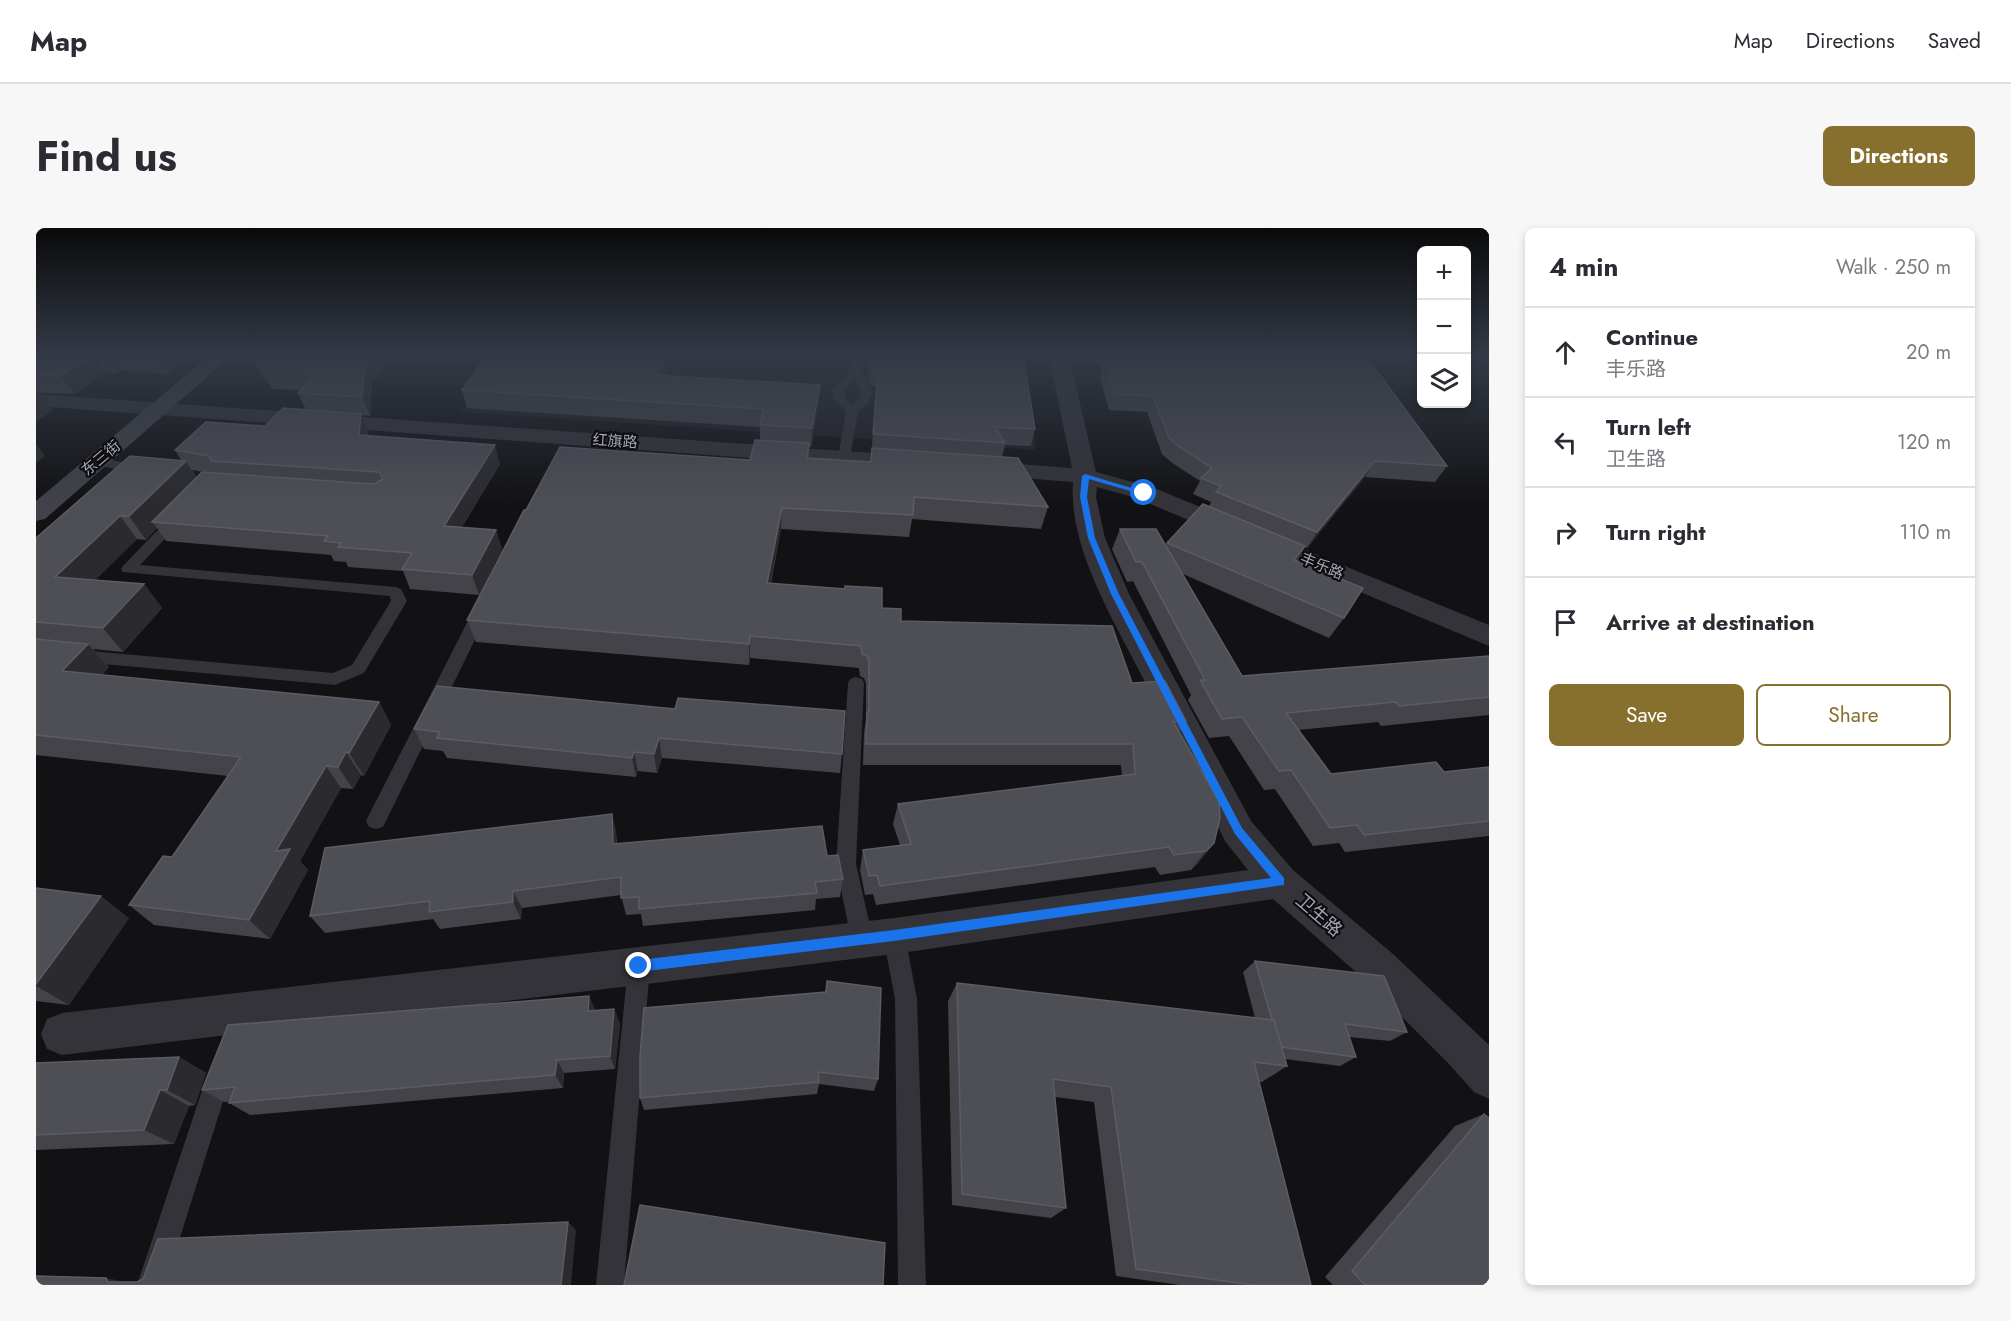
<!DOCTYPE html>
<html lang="en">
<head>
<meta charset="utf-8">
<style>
	:root { --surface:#fff; --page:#f7f7f7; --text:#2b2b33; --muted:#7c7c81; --line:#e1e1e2; --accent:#87702e }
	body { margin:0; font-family:Jost,"Noto Sans SC",sans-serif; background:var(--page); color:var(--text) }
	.controls { position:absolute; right:18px; top:18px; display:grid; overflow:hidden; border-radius:9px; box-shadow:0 3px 9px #0003 }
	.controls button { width:54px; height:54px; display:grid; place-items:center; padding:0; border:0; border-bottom:2px solid var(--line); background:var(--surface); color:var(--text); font:30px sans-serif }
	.stop { position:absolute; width:18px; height:18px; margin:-14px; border:4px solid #1a73e8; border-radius:50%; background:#fff }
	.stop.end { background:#1a73e8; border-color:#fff; box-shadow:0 2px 6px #0008 }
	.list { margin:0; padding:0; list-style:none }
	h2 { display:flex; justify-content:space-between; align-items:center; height:78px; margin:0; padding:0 24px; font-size:26px }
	h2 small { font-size:20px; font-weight:400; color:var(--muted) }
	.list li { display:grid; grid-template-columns:39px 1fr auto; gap:18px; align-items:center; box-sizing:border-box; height:90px; padding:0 24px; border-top:2px solid var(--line) }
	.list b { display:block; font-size:22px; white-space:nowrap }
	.list p { margin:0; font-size:20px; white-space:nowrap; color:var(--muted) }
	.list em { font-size:20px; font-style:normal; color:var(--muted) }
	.actions { display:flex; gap:12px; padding:18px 24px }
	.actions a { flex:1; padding:14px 0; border:2px solid var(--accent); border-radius:9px; text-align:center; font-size:21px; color:var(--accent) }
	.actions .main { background:var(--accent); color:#fff }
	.icon { flex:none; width:33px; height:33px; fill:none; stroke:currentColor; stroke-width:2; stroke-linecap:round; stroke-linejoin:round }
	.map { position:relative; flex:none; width:1453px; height:1057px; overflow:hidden; border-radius:9px }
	header { display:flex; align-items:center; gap:36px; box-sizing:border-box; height:84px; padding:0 30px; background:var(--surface); border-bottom:2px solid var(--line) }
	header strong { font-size:28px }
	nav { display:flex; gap:33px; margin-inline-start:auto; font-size:21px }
	.intro { display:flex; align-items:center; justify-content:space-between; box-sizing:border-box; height:144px; padding:0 36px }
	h1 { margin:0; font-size:42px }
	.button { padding:15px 27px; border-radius:9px; background:var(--accent); color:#fff; font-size:21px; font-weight:700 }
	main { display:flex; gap:36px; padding:0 36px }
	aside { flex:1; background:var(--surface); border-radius:9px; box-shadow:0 3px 9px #0003 }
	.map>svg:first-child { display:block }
	.built { fill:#1e1e21 }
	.green { fill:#1c241e }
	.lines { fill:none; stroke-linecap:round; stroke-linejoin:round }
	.lane { fill:#333339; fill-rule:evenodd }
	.street { fill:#333339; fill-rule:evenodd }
	.secondary { fill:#414249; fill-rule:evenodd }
	.wall { fill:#434349; fill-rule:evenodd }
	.shaded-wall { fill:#2b2b2f }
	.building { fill:#4e4e55; stroke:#5b5c64; stroke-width:1.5 }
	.route { fill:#1a73e8 }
	.labels { text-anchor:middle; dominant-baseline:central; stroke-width:4.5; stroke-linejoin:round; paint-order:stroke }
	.far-street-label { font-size:15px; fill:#a3a7b5; stroke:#0d0d0f }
	.street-label { font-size:18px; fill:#a3a7b5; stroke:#0d0d0f }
</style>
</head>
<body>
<header>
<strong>Map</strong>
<nav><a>Map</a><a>Directions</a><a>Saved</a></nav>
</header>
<div class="intro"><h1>Find us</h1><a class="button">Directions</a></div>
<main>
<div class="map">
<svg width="1453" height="1057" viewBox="0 0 1453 1057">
	<rect width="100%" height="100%" fill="#121214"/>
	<path class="built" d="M 465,128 L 985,128 L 1000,222 L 425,184 Z"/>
	<path class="green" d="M 651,128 L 792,128 L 764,135 Z"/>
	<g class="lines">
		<g class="lane">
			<path d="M 817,128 L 827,128 L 826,144 L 836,165 L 832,176 L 822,183 L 814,230 L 808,234 L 802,230 L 810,183 L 798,171 L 796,162 L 815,143 ZM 819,150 L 825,165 L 823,171 L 816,177 L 809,170 L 808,162 Z"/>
			<path d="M 1027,128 L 1090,131 L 1095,134 L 1090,137 L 1024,134 L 1019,131 Z"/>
			<path d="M 61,230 L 107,237 L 113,241 L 107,245 L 57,237 L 55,234 Z"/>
			<path d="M 141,286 L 146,287 L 148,290 L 146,293 L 104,337 L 360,359 L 365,361 L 371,373 L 328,445 L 299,457 L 0,430 L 0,418 L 297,445 L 316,437 L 355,373 L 354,368 L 87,344 L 85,341 L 87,338 L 136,287 Z"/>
			<path d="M 445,378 L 453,383 L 347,599 L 340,601 L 333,599 L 330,593 L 333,587 L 437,383 Z"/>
			<path d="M 820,449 L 826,451 L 828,455 L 820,636 L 837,711 L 834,718 L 826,721 L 818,718 L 815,711 L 800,636 L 812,455 L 814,451 Z"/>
			<path d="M 858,698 L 866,701 L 869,708 L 881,771 L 890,1057 L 862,1057 L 859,771 L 847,708 L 850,701 Z"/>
			<path d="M 603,728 L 611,731 L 614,738 L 588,1057 L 560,1057 L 592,738 L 595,731 Z"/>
			<path d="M 184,833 L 192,837 L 196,845 L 129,1057 L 101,1057 L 172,845 L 176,837 Z"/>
		</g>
		<g class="street">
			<path d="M 1013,128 L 1033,128 L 1060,244 L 1118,260 L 1453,397 L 1453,418 L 1100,270 L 1061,259 L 1060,269 L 1069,310 L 1093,366 L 1215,593 L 1257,642 L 1357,726 L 1453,817 L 1453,871 L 1438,864 L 1412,835 L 1329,752 L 1237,671 L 858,726 L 26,827 L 11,821 L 5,806 L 11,791 L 26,785 L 858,690 L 1212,642 L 1189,613 C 1163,560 1136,507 1109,454 C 1080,396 1032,321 1037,254 L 946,247 L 938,245 L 934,240 L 938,235 L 946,233 L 1036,240 Z"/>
			<path d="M 0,166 L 880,228 L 888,230 L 892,235 L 888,240 L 880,242 L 0,178 Z"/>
		</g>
		<path class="secondary" d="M 173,128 L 195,128 L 9,291 L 0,293 L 0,273 Z"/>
	</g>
	<g class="wall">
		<path d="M 0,128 L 155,128 L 132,146 L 85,142 L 82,145 L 69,144 L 38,166 L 5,165 L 17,182 L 0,194 Z"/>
		<path d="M 213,128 L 359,128 L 336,154 L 334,188 L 325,187 L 332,205 L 332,208 L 464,236 L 426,299 L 460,302 L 466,321 L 443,367 L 374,361 L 367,343 L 312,339 L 310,334 L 298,333 L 295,327 L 130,313 L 121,300 L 110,312 L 101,311 L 59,352 L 108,356 L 126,380 L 87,424 L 57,421 L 73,439 L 66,447 L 343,474 L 355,497 L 328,548 L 325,547 L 317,561 L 305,560 L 264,633 L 272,642 L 234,711 L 118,697 L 93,677 L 136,629 L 192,548 L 0,527 L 0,310 L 145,232 L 139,222 L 229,198 L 270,182 L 262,165 L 265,162 L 237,161 ZM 156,242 L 168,244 L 161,250 Z"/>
		<path d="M 834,128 L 999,201 L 995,218 L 969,217 L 966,229 L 1012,279 L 1005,301 L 876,291 L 873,309 L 745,301 L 735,355 L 846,380 L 865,393 L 1096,455 L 1150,493 L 1143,504 L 1178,615 L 1162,635 L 1155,642 L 1124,647 L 1119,639 L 840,677 L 837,666 L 829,667 L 824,642 L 827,622 L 864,617 L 857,596 L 862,576 L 1086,548 L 1085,537 L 827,537 L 828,505 L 830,491 L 830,455 L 828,450 L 824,448 L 823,440 L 714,430 L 713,437 L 440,414 L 431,392 L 490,282 L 714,232 L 724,212 L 724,199 L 431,180 L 426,162 L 631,148 L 784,157 L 783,176 L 775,219 L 773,219 L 773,230 L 835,234 L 840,158 L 835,158 L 832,151 Z"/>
		<path d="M 1067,128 L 1330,128 L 1411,238 L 1399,254 L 1329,249 L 1271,320 L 1268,319 L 1260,333 L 1308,390 L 1293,410 L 1147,346 L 1206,448 L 1453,428 L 1453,487 L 1345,498 L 1342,494 L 1262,502 L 1295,546 L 1408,544 L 1453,539 L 1453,608 L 1309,624 L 1303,615 L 1277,618 L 1239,561 L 1228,562 L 1193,508 L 1173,510 L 1152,472 L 1155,467 L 1097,353 L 1091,354 L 1076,321 L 1084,301 L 1130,317 L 1131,315 L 1173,279 L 1175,274 L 1157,266 L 1164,253 L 1135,234 L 1126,226 L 1111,184 L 1073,182 L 1064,150 L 1065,145 L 1064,138 Z"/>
		<path d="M 401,458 L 806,526 L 804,545 L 626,530 L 621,545 L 602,543 L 600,549 L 411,530 L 407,523 L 388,521 L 378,501 Z"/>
		<path d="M 576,586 L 580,604 L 581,615 L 791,628 L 807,651 L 804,669 L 780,671 L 779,682 L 607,698 L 605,686 L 590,687 L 585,667 L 486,680 L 485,691 L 404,701 L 397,691 L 289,705 L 274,688 Z"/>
		<path d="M 0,660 L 93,690 L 33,777 L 0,773 Z"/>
		<path d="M 1219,733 L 1371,804 L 1354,813 L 1313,809 L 1320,829 L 1304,838 L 1249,831 L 1251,838 L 1226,854 L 1223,854 L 1275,1057 L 1144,1057 L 1080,1048 L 1058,874 L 1019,869 L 1030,980 L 1015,990 L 916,977 L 912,773 L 921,755 L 1219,790 L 1207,744 Z"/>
		<path d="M 791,753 L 842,851 L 838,863 L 783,856 L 781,866 L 608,882 L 604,870 L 789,764 Z"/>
		<path d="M 578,781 L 584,796 L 579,841 L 528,845 L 527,860 L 214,887 L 193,875 L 193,874 L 188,874 L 166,862 L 560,783 Z"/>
		<path d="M 143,829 L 170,845 L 159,877 L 153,878 L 138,916 L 0,922 L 0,835 Z"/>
		<path d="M 1448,886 L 1453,1057 L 1297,1057 L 1289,1049 L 1419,898 Z"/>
	</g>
	<g class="shaded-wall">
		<path d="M 54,128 L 58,128 L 69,144 L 38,166 L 25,148 Z"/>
		<path d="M 72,128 L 76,128 L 85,142 L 82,145 Z"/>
		<path d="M 122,128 L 155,128 L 132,146 Z"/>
		<path d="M 336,128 L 359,128 L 336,154 L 334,188 L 326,169 L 329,136 Z"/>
		<path d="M 629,129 L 631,147 L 622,146 Z"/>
		<path d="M 784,157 L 783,176 L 775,219 L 776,200 Z"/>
		<path d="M 4,163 L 17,182 L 0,194 L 0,166 Z"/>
		<path d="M 325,186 L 332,205 L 331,226 L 323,207 Z"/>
		<path d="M 0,216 L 9,228 L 0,235 Z"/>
		<path d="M 459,217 L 464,236 L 415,317 L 408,298 Z"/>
		<path d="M 150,233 L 164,256 L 116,294 L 121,300 L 110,312 L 93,288 Z"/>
		<path d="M 1339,233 L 1329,249 L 1271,320 L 1281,304 Z"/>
		<path d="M 746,280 L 745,301 L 730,377 L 731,355 Z"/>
		<path d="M 84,288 L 101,311 L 39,372 L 19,349 Z"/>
		<path d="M 460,302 L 466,321 L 443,367 L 436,347 Z"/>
		<path d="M 1269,318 L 1256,338 L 1258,332 Z"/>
		<path d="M 108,356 L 126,380 L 87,424 L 67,400 Z"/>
		<path d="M 714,408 L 714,430 L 713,437 L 713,416 Z"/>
		<path d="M 52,416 L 73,439 L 48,466 L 26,443 Z"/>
		<path d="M 343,474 L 355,497 L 328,548 L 313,525 Z"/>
		<path d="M 623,510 L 626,530 L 621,545 L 618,526 Z"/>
		<path d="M 310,524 L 325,547 L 317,561 L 302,539 Z"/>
		<path d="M 598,524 L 602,543 L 600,549 L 596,530 Z"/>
		<path d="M 290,538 L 305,560 L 264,633 L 272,642 L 234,711 L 213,692 L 240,623 Z"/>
		<path d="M 576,586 L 580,604 L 581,634 L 577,616 Z"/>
		<path d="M 1178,615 L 1162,635 L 1155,642 L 1170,623 Z"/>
		<path d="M 477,663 L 486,680 L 485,691 L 477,674 Z"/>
		<path d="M 65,668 L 93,690 L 33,777 L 0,758 L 0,756 Z"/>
		<path d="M 553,768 L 560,783 L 552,783 Z"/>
		<path d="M 578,781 L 584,796 L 579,841 L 574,828 Z"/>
		<path d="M 143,829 L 170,845 L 159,877 L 131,862 Z"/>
		<path d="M 521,832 L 528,845 L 527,860 L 519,847 Z"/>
		<path d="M 124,862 L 153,878 L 138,916 L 108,902 Z"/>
		<path d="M 532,994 L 540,1002 L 535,1057 L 525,1057 Z"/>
		<path d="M 70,1050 L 99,1056 L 72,1054 Z"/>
	</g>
	<g class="building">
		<path d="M 0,128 L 54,128 L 25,148 L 0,147 Z"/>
		<path d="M 217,128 L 336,128 L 329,136 L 326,169 L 262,165 L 281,146 L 228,142 Z"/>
		<path d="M 451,128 L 603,128 L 629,129 L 622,146 L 633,148 L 784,157 L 776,200 L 724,197 L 728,181 L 426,162 Z"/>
		<path d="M 834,128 L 987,128 L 999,201 L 959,199 L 969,215 L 837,206 L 842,142 L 837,142 L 833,134 Z"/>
		<path d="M 1070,128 L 1162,128 L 1320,136 L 1328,130 L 1324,128 L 1330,128 L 1411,238 L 1339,233 L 1281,304 L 1180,264 L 1185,258 L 1165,250 L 1176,240 L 1142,218 L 1133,210 L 1117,168 L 1079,166 L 1069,135 L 1072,135 Z"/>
		<path d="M 247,180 L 325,186 L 323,207 L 459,217 L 408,298 L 460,302 L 436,347 L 366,341 L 376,325 L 302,319 L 305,315 L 288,313 L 292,308 L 116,294 L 166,244 L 338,256 L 347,251 L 343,244 L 175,233 L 173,228 L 139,222 L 170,194 L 229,198 Z"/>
		<path d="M 719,212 L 773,215 L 771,230 L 835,234 L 836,220 L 982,230 L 1012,279 L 878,269 L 877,287 L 746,280 L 731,355 L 809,361 L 809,358 L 846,360 L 846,380 L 865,381 L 865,393 L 1076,398 L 1096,455 L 1129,453 L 1150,493 L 1137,494 L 1183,573 L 1184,590 L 1178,615 L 1170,623 L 1138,627 L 1133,619 L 844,658 L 841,647 L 833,648 L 827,622 L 875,616 L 862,576 L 1099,546 L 1097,516 L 830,516 L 831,484 L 833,484 L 833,433 L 831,428 L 826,426 L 825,418 L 714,408 L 713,416 L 431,392 L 488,282 L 490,282 L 524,219 L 714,232 Z"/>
		<path d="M 94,228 L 150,233 L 93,288 L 84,288 L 19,349 L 108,356 L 67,400 L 0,394 L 0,310 Z"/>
		<path d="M 1167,276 L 1269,318 L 1258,332 L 1327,360 L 1308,390 L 1131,315 Z"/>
		<path d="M 1084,301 L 1120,301 L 1206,448 L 1453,428 L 1453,469 L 1363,478 L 1359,474 L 1250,485 L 1295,546 L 1400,534 L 1408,544 L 1453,539 L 1453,593 L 1328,607 L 1321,597 L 1294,600 L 1255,542 L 1243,543 L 1206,489 L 1186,491 L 1164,452 L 1169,452 L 1106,334 L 1100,334 Z"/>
		<path d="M 0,411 L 52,416 L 26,443 L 343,474 L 313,525 L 310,524 L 302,539 L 290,538 L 240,623 L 254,621 L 213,692 L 93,677 L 127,628 L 136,629 L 205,529 L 0,507 Z"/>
		<path d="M 401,458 L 639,481 L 642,470 L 809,483 L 806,526 L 623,510 L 618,526 L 598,524 L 596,530 L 401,510 L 404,504 L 378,501 Z"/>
		<path d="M 576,586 L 577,616 L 786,598 L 791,628 L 802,627 L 807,651 L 779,654 L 781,665 L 603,681 L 603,669 L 585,670 L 585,649 L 477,663 L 477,674 L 393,684 L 394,673 L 274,688 L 289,620 Z"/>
		<path d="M 0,660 L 65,668 L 0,756 Z"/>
		<path d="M 1219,733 L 1348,748 L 1371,804 L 1309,796 L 1320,829 L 1245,819 L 1238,792 L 1236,792 Z"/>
		<path d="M 791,753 L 845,760 L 842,851 L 782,844 L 783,854 L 604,870 L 604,828 L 608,780 L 790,764 Z"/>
		<path d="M 921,755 L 1238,792 L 1251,838 L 1218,834 L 1275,1057 L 1218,1057 L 1100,1041 L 1075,859 L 1017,851 L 1030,980 L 926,966 Z"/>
		<path d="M 553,768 L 552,783 L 578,781 L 574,828 L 521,832 L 519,847 L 193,875 L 199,859 L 166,862 L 192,797 Z"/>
		<path d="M 143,829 L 131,862 L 124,862 L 108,902 L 0,907 L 0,835 Z"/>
		<path d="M 1448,886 L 1453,890 L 1453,1057 L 1329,1057 L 1316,1043 Z"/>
		<path d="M 604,977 L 849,1015 L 847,1057 L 588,1057 Z"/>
		<path d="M 532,994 L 525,1057 L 0,1057 L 0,1048 L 70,1050 L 72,1054 L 101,1054 L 107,1051 L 122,1011 Z"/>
	</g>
	<linearGradient id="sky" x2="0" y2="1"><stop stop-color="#0a0a0b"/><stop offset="0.46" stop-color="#333945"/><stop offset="1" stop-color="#333945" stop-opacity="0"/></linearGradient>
	<rect width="1453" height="276" fill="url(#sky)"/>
	<path class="route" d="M 1049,246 L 1112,265 L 1108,267 L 1053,251 L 1051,269 L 1059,310 L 1083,366 L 1206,600 L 1248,650 L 1248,657 L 858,713 L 603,744 L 598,742 L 597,738 L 603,732 L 858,702 L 1235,650 L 1199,606 L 1075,366 L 1052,310 L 1044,269 L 1046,248 Z"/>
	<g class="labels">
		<g class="far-street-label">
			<text transform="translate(579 213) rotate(4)">红旗路</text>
			<text transform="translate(65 230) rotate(-40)">东三街</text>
			<text transform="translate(1286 338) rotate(23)">丰乐路</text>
		</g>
		<g class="street-label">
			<text transform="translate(1283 687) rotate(41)">卫生路</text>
		</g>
	</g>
</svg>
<div class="controls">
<button>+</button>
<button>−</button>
<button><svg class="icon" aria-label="layers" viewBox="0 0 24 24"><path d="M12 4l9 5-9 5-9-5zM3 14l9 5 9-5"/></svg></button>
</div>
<div class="stop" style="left:1108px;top:265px"></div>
<div class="stop end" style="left:603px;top:738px"></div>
</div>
<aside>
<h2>4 min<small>Walk · 250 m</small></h2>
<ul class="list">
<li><svg class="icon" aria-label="ahead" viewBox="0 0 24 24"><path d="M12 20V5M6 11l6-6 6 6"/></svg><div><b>Continue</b><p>丰乐路</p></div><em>20 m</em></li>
<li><svg class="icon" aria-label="left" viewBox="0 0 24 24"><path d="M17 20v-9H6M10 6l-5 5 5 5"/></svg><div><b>Turn left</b><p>卫生路</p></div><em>120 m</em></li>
<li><svg class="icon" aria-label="right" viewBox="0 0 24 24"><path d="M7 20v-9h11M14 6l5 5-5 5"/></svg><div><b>Turn right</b></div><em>110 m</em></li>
<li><svg class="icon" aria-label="arrive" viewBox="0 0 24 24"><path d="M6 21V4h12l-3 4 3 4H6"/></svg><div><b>Arrive at destination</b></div></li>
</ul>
<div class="actions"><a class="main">Save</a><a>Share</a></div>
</aside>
</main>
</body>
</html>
